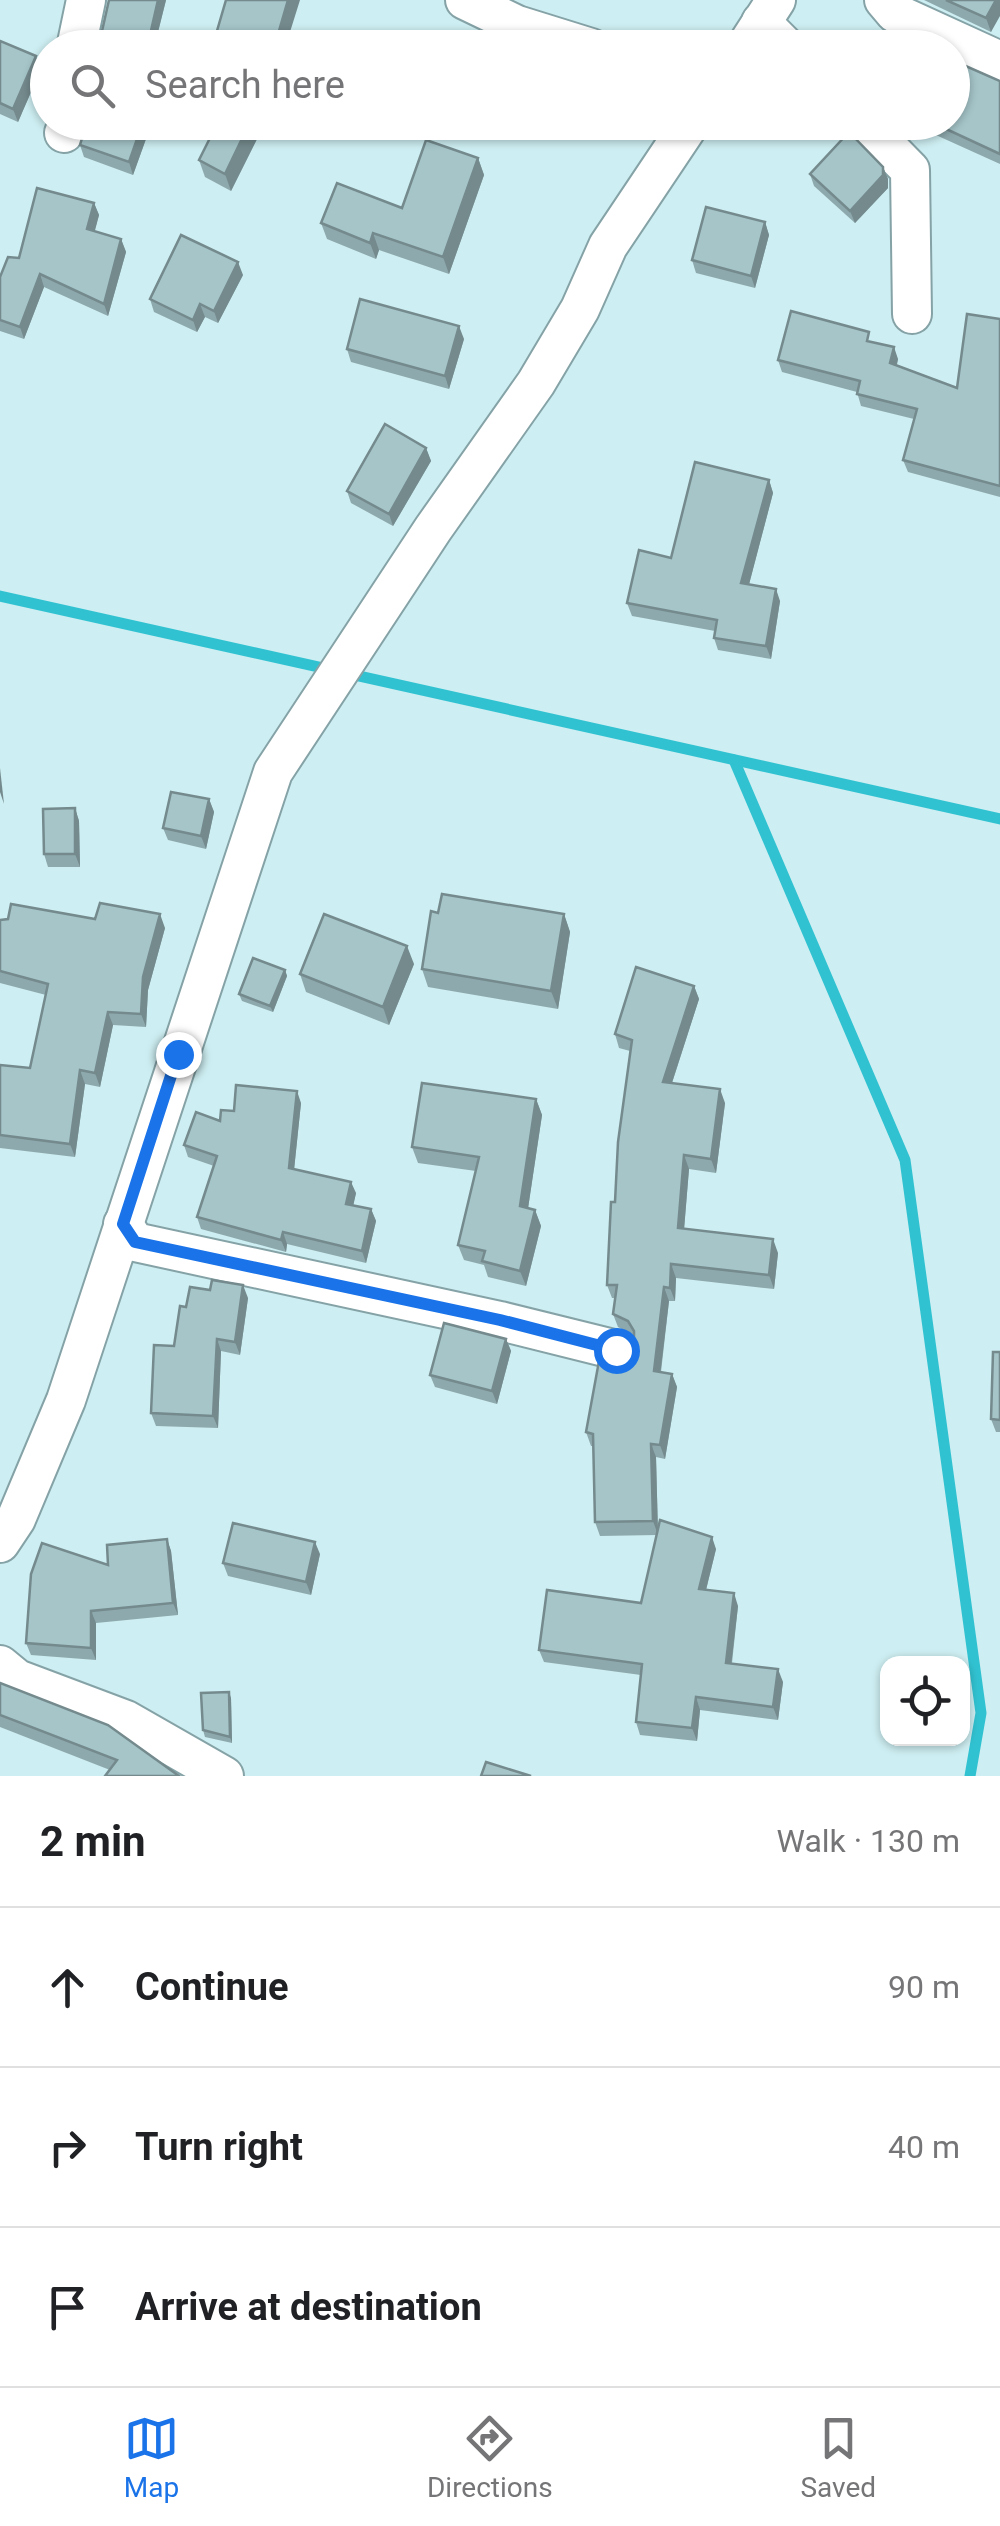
<!DOCTYPE html>
<html lang="en">
<head>
<meta charset="utf-8">
<style>
	:root { --surface:#fff; --page:#f2f2f2; --text:#202124; --muted:#757577; --line:#e0e0e0; --accent:#1a73e8 }
	body { margin:0; font-family:Roboto,sans-serif; background:var(--page); color:var(--text) }
	.controls { position:absolute; right:30px; bottom:30px; display:grid; overflow:hidden; border-radius:20px; box-shadow:0 2px 8px #0004 }
	.controls button { width:90px; height:90px; display:grid; place-items:center; padding:0; border:0; border-bottom:2px solid var(--line); background:var(--surface); color:var(--text); font:50px sans-serif }
	.stop { position:absolute; width:30px; height:30px; margin:-22px; border:8px solid #1a73e8; border-radius:50%; background:#fff }
	.stop.end { background:#1a73e8; border-color:#fff; box-shadow:0 2px 10px #0008 }
	.list { margin:0; padding:0; list-style:none }
	h2 { display:flex; justify-content:space-between; align-items:center; height:130px; margin:0; padding:0 40px; font-size:42px }
	h2 small { font-size:32px; font-weight:400; color:var(--muted) }
	.list li { display:grid; grid-template-columns:65px 1fr auto; gap:30px; align-items:center; box-sizing:border-box; height:160px; padding:0 40px; border-top:2px solid var(--line) }
	.list b { display:block; font-size:38px; white-space:nowrap }
	.list em { font-size:32px; font-style:normal; color:var(--muted) }
	.icon { flex:none; width:55px; height:55px; fill:none; stroke:currentColor; stroke-width:2; stroke-linecap:round; stroke-linejoin:round }
	.map { position:relative; flex:none; width:1000px; height:1776px; overflow:hidden }
	.search { position:absolute; background:var(--surface); box-shadow:0 2px 8px #0004; left:30px; right:30px; top:30px; height:110px; display:flex; align-items:center; gap:25px; box-sizing:border-box; padding:0 35px; border-radius:55px; color:var(--muted); font-size:38px }
	.sheet { height:610px; background:var(--surface) }
	nav { display:flex; justify-content:space-around; align-items:center; box-sizing:border-box; height:140px; border-top:2px solid var(--line); background:var(--surface); font-size:28px; color:var(--muted) }
	nav a { display:grid; justify-items:center; gap:5px }
	nav .on { color:var(--accent) }
	.map>svg:first-child { display:block }
	.lines { fill:none; stroke-linecap:round; stroke-linejoin:round }
	.stream { stroke:#31c2d1; stroke-width:11 }
	.minor-casing { stroke:#85a3a7; stroke-width:42 }
	.minor { stroke:#fff; stroke-width:38 }
	.wall { fill:#8ea9ad }
	.shaded-wall { fill:#748a8d }
	.building { fill:#a5c5c9; stroke:#748a8d; stroke-width:2.5 }
	.route { stroke:#1a73e8; stroke-width:12 }
</style>
</head>
<body>
<div class="map">
<svg width="1000" height="1776" viewBox="0 0 1000 1776">
	<rect width="100%" height="100%" fill="#cdeef2"/>
	<g class="lines">
		<g class="stream">
			<path d="M 0,596 L 1000,819"/>
			<path d="M 734,760 L 905,1160 L 981,1713 L 970,1776"/>
		</g>
		<g class="minor-casing">
			<g id="minor">
				<path d="M 465,0 L 517,25 L 591,48"/>
				<path d="M 884,0 L 895,13 L 1000,61"/>
				<path d="M 761,22 L 787,48"/>
				<path d="M 76,48 L 86,0"/>
				<path d="M 745,48 L 776,0"/>
				<path d="M 863,122 L 910,170 L 912,314"/>
				<path d="M 64,133 L 69,122"/>
				<path d="M 123,1224 L 135,1242 L 500,1321 L 617,1350"/>
				<path d="M 0,1543 L 16,1519 L 66,1400 L 273,772 L 433,529 L 536,383 L 580,309 L 608,246 L 691,122"/>
				<path d="M 0,1665 L 17,1679 L 126,1720 L 224,1776"/>
			</g>
		</g>
		<use href="#minor" class="minor"/>
	</g>
	<g class="wall">
		<path d="M 109,0 L 166,0 L 154,48 L 102,48 L 100,40 Z"/>
		<path d="M 924,0 L 1000,0 L 991,32 Z"/>
		<path d="M 0,41 L 41,69 L 18,122 L 0,114 Z"/>
		<path d="M 1000,81 L 1000,164 L 927,131 L 924,122 L 952,122 Z"/>
		<path d="M 87,122 L 161,122 L 159,128 L 151,125 L 133,175 L 84,157 L 80,145 Z"/>
		<path d="M 218,122 L 262,122 L 257,139 L 231,191 L 205,177 L 199,160 Z"/>
		<path d="M 478,158 L 484,175 L 449,274 L 379,250 L 376,259 L 327,239 L 321,223 L 402,208 Z"/>
		<path d="M 883,167 L 888,179 L 888,188 L 855,223 L 814,186 L 810,174 Z"/>
		<path d="M 94,203 L 99,215 L 94,232 L 121,239 L 126,252 L 108,316 L 44,287 L 24,339 L 0,331 L 0,277 L 19,258 Z"/>
		<path d="M 765,222 L 769,235 L 755,288 L 696,273 L 692,260 Z"/>
		<path d="M 243,275 L 218,323 L 205,317 L 197,332 L 154,312 L 150,299 Z"/>
		<path d="M 1000,319 L 1000,497 L 908,472 L 903,460 L 914,419 L 861,406 L 857,392 L 782,372 L 778,360 L 873,342 L 898,359 L 897,365 L 957,388 Z"/>
		<path d="M 464,339 L 449,389 L 351,362 L 347,349 Z"/>
		<path d="M 426,448 L 431,461 L 393,526 L 351,503 L 347,491 Z"/>
		<path d="M 769,480 L 773,493 L 749,584 L 780,601 L 771,659 L 718,650 L 714,638 L 715,631 L 632,616 L 627,603 L 671,558 Z"/>
		<path d="M 209,799 L 214,812 L 206,849 L 168,840 L 163,828 Z"/>
		<path d="M 75,808 L 79,821 L 80,867 L 48,867 L 44,854 Z"/>
		<path d="M 438,913 L 564,914 L 570,932 L 558,1009 L 428,987 L 422,969 Z"/>
		<path d="M 95,919 L 165,928 L 148,990 L 146,1027 L 113,1025 L 100,1087 L 85,1084 L 75,1157 L 0,1148 L 0,1065 L 30,1068 L 46,995 L 0,983 L 0,920 Z"/>
		<path d="M 414,964 L 389,1025 L 306,992 L 300,974 Z"/>
		<path d="M 285,970 L 287,976 L 273,1012 L 242,1001 L 239,994 Z"/>
		<path d="M 694,986 L 699,999 L 672,1083 L 725,1103 L 716,1173 L 689,1169 L 684,1229 L 778,1253 L 774,1289 L 676,1278 L 675,1301 L 669,1301 L 661,1372 L 672,1374 L 677,1387 L 665,1459 L 656,1457 L 658,1531 L 716,1549 L 706,1590 L 738,1606 L 732,1663 L 783,1682 L 778,1720 L 700,1710 L 697,1741 L 640,1735 L 636,1722 L 641,1675 L 544,1662 L 539,1650 L 641,1603 L 657,1535 L 600,1536 L 595,1522 L 593,1446 L 591,1446 L 586,1432 L 607,1363 L 629,1351 L 634,1341 L 633,1335 L 618,1327 L 613,1314 L 615,1298 L 612,1298 L 607,1285 L 630,1051 L 619,1048 L 615,1034 Z"/>
		<path d="M 536,1099 L 542,1115 L 528,1208 L 535,1210 L 541,1226 L 526,1286 L 488,1277 L 484,1265 L 464,1260 L 458,1245 L 476,1171 L 418,1163 L 412,1147 Z"/>
		<path d="M 301,1103 L 294,1169 L 356,1193 L 353,1205 L 371,1209 L 376,1221 L 366,1263 L 287,1244 L 286,1252 L 201,1229 L 197,1217 L 214,1166 L 188,1157 L 184,1145 L 234,1111 Z"/>
		<path d="M 248,1298 L 240,1355 L 221,1351 L 218,1428 L 156,1426 L 151,1413 L 186,1307 Z"/>
		<path d="M 506,1339 L 511,1351 L 497,1404 L 435,1387 L 430,1375 Z"/>
		<path d="M 1000,1352 L 1000,1432 L 996,1432 L 991,1419 Z"/>
		<path d="M 167,1539 L 171,1551 L 178,1615 L 96,1623 L 96,1660 L 31,1655 L 26,1643 L 108,1565 Z"/>
		<path d="M 320,1554 L 311,1595 L 228,1576 L 223,1563 Z"/>
		<path d="M 0,1683 L 179,1776 L 110,1770 L 0,1727 Z"/>
		<path d="M 231,1698 L 232,1743 L 205,1737 L 203,1730 Z"/>
	</g>
	<g class="shaded-wall">
		<path d="M 158,0 L 166,0 L 154,48 L 147,48 Z"/>
		<path d="M 288,0 L 300,0 L 285,48 L 274,48 Z"/>
		<path d="M 996,0 L 1000,0 L 1000,16 L 991,32 L 986,18 Z"/>
		<path d="M 36,56 L 41,69 L 18,122 L 13,109 Z"/>
		<path d="M 143,122 L 150,122 L 151,125 L 133,175 L 129,162 Z"/>
		<path d="M 250,122 L 262,122 L 257,139 L 231,191 L 225,174 Z"/>
		<path d="M 478,158 L 484,175 L 449,274 L 443,257 Z"/>
		<path d="M 883,167 L 888,179 L 888,188 L 855,223 L 850,211 Z"/>
		<path d="M 94,203 L 99,215 L 92,242 L 87,229 Z"/>
		<path d="M 765,222 L 769,235 L 755,288 L 751,276 Z"/>
		<path d="M 373,233 L 379,250 L 376,259 L 370,243 Z"/>
		<path d="M 121,239 L 126,252 L 108,316 L 104,304 Z"/>
		<path d="M 238,262 L 243,275 L 218,323 L 214,311 Z"/>
		<path d="M 40,274 L 44,287 L 24,339 L 20,327 Z"/>
		<path d="M 200,304 L 205,317 L 197,332 L 193,320 Z"/>
		<path d="M 459,326 L 464,339 L 449,389 L 445,376 Z"/>
		<path d="M 894,347 L 898,359 L 894,375 L 890,363 Z"/>
		<path d="M 426,448 L 431,461 L 393,526 L 389,514 Z"/>
		<path d="M 769,480 L 773,493 L 746,596 L 741,583 Z"/>
		<path d="M 776,589 L 780,601 L 771,659 L 766,646 Z"/>
		<path d="M 0,768 L 4,804 L 0,792 Z"/>
		<path d="M 209,799 L 214,812 L 206,849 L 201,836 Z"/>
		<path d="M 75,808 L 79,821 L 80,867 L 75,854 Z"/>
		<path d="M 160,914 L 165,928 L 148,990 L 146,1027 L 141,1014 L 143,977 Z"/>
		<path d="M 564,914 L 570,932 L 558,1009 L 551,991 Z"/>
		<path d="M 407,946 L 414,964 L 389,1025 L 383,1007 Z"/>
		<path d="M 285,970 L 287,976 L 273,1012 L 270,1006 Z"/>
		<path d="M 694,986 L 699,999 L 668,1095 L 663,1082 Z"/>
		<path d="M 108,1012 L 113,1025 L 100,1087 L 95,1073 Z"/>
		<path d="M 80,1070 L 85,1084 L 75,1157 L 70,1144 Z"/>
		<path d="M 720,1089 L 725,1103 L 716,1173 L 711,1159 Z"/>
		<path d="M 297,1091 L 301,1103 L 293,1180 L 289,1168 Z"/>
		<path d="M 536,1099 L 542,1115 L 526,1222 L 520,1206 Z"/>
		<path d="M 684,1155 L 689,1169 L 683,1242 L 678,1228 Z"/>
		<path d="M 351,1182 L 356,1193 L 351,1216 L 346,1204 Z"/>
		<path d="M 371,1209 L 376,1221 L 366,1263 L 362,1251 Z"/>
		<path d="M 535,1210 L 541,1226 L 526,1286 L 520,1271 Z"/>
		<path d="M 283,1232 L 287,1244 L 286,1252 L 281,1240 Z"/>
		<path d="M 773,1239 L 778,1253 L 774,1289 L 769,1275 Z"/>
		<path d="M 671,1264 L 676,1278 L 675,1301 L 670,1288 Z"/>
		<path d="M 243,1285 L 248,1298 L 240,1355 L 235,1342 Z"/>
		<path d="M 664,1287 L 669,1301 L 659,1384 L 654,1371 Z"/>
		<path d="M 217,1339 L 221,1351 L 218,1428 L 213,1416 Z"/>
		<path d="M 506,1339 L 511,1351 L 497,1404 L 492,1391 Z"/>
		<path d="M 672,1374 L 677,1387 L 665,1459 L 660,1445 Z"/>
		<path d="M 651,1444 L 656,1457 L 658,1535 L 653,1521 Z"/>
		<path d="M 712,1537 L 716,1549 L 703,1602 L 699,1589 Z"/>
		<path d="M 167,1539 L 171,1551 L 178,1615 L 173,1603 Z"/>
		<path d="M 315,1542 L 320,1554 L 311,1595 L 306,1582 Z"/>
		<path d="M 734,1593 L 738,1606 L 730,1675 L 726,1663 Z"/>
		<path d="M 91,1611 L 96,1623 L 96,1660 L 91,1648 Z"/>
		<path d="M 778,1669 L 783,1682 L 778,1720 L 773,1707 Z"/>
		<path d="M 229,1692 L 231,1698 L 232,1743 L 230,1737 Z"/>
		<path d="M 696,1697 L 700,1710 L 697,1741 L 692,1728 Z"/>
	</g>
	<g class="building">
		<path d="M 109,0 L 158,0 L 147,48 L 113,48 L 115,44 L 100,40 Z"/>
		<path d="M 226,0 L 288,0 L 274,48 L 212,48 Z"/>
		<path d="M 946,0 L 996,0 L 986,18 Z"/>
		<path d="M 0,41 L 36,56 L 13,109 L 0,103 Z"/>
		<path d="M 952,60 L 1000,81 L 1000,154 L 931,122 L 952,122 Z"/>
		<path d="M 87,122 L 143,122 L 129,162 L 80,145 Z"/>
		<path d="M 218,122 L 250,122 L 225,174 L 199,160 Z"/>
		<path d="M 849,132 L 883,167 L 883,175 L 850,211 L 810,174 Z"/>
		<path d="M 426,140 L 478,158 L 443,257 L 373,233 L 370,243 L 321,223 L 337,183 L 402,208 Z"/>
		<path d="M 37,188 L 94,203 L 87,229 L 121,239 L 104,304 L 40,274 L 20,327 L 0,320 L 0,277 L 8,257 L 19,258 Z"/>
		<path d="M 706,207 L 765,222 L 751,276 L 692,260 Z"/>
		<path d="M 181,235 L 238,262 L 214,311 L 200,304 L 193,320 L 150,299 Z"/>
		<path d="M 360,299 L 459,326 L 445,376 L 347,349 Z"/>
		<path d="M 791,311 L 869,332 L 867,341 L 894,347 L 890,363 L 957,388 L 967,314 L 1000,319 L 1000,486 L 903,460 L 917,409 L 857,394 L 860,381 L 778,360 Z"/>
		<path d="M 385,424 L 426,448 L 389,514 L 347,491 Z"/>
		<path d="M 695,462 L 769,480 L 741,583 L 776,589 L 766,646 L 714,638 L 717,620 L 627,603 L 639,550 L 671,558 Z"/>
		<path d="M 171,792 L 209,799 L 201,836 L 163,828 Z"/>
		<path d="M 75,808 L 75,854 L 44,854 L 43,809 Z"/>
		<path d="M 442,894 L 564,914 L 551,991 L 422,969 L 431,911 L 438,913 Z"/>
		<path d="M 100,903 L 160,914 L 143,977 L 141,1014 L 108,1012 L 95,1073 L 80,1070 L 70,1144 L 0,1135 L 0,1065 L 30,1068 L 48,984 L 0,971 L 0,920 L 8,919 L 11,904 L 95,919 Z"/>
		<path d="M 324,914 L 407,946 L 383,1007 L 300,974 Z"/>
		<path d="M 253,958 L 285,970 L 270,1006 L 239,994 Z"/>
		<path d="M 636,967 L 694,986 L 663,1082 L 720,1089 L 711,1159 L 684,1155 L 678,1228 L 773,1239 L 769,1275 L 671,1264 L 670,1288 L 664,1287 L 654,1371 L 672,1374 L 660,1445 L 651,1444 L 653,1521 L 595,1522 L 593,1434 L 586,1432 L 599,1361 L 607,1363 L 608,1358 L 619,1358 L 629,1351 L 634,1341 L 634,1331 L 628,1321 L 613,1314 L 617,1285 L 607,1285 L 611,1202 L 615,1202 L 618,1142 L 632,1040 L 615,1034 Z"/>
		<path d="M 422,1083 L 536,1099 L 520,1206 L 535,1210 L 520,1271 L 482,1261 L 485,1251 L 458,1245 L 479,1157 L 412,1147 Z"/>
		<path d="M 236,1085 L 297,1091 L 289,1168 L 351,1182 L 346,1204 L 371,1209 L 362,1251 L 283,1232 L 281,1240 L 197,1217 L 217,1156 L 184,1145 L 196,1112 L 220,1121 L 221,1110 L 234,1111 Z"/>
		<path d="M 212,1280 L 243,1285 L 235,1342 L 217,1339 L 213,1416 L 151,1413 L 154,1345 L 174,1346 L 180,1306 L 186,1307 L 190,1287 L 210,1290 Z"/>
		<path d="M 444,1323 L 506,1339 L 492,1391 L 430,1375 Z"/>
		<path d="M 993,1352 L 1000,1352 L 1000,1420 L 991,1419 Z"/>
		<path d="M 660,1520 L 712,1537 L 699,1589 L 734,1593 L 726,1663 L 778,1669 L 773,1707 L 696,1697 L 692,1728 L 636,1722 L 642,1664 L 539,1650 L 547,1590 L 641,1603 Z"/>
		<path d="M 233,1523 L 315,1542 L 306,1582 L 223,1563 Z"/>
		<path d="M 167,1539 L 173,1603 L 91,1611 L 91,1648 L 26,1643 L 31,1574 L 42,1543 L 108,1565 L 107,1545 Z"/>
		<path d="M 0,1683 L 108,1725 L 179,1776 L 105,1776 L 117,1760 L 0,1715 Z"/>
		<path d="M 229,1692 L 230,1737 L 203,1730 L 201,1693 Z"/>
		<path d="M 486,1762 L 531,1776 L 481,1776 Z"/>
	</g>
	<g class="lines">
		<path class="route" d="M 178,1054 L 123,1224 L 135,1242 L 500,1320 L 616,1350"/>
	</g>
</svg>
<div class="controls">
<button><svg class="icon" aria-label="locate" viewBox="0 0 24 24"><circle cx="12" cy="12" r="6"/><path d="M12 2v4M12 18v4M2 12h4M18 12h4"/></svg></button>
</div>
<div class="stop" style="left:616px;top:1350px"></div>
<div class="stop end" style="left:178px;top:1054px"></div>
<div class="search"><svg class="icon" aria-label="search" viewBox="0 0 24 24"><circle cx="10" cy="10" r="6"/><path d="M15 15l6 6"/></svg>Search here</div>
</div>
<section class="sheet">
<h2>2 min<small>Walk · 130 m</small></h2>
<ul class="list">
<li><svg class="icon" aria-label="ahead" viewBox="0 0 24 24"><path d="M12 20V5M6 11l6-6 6 6"/></svg><div><b>Continue</b></div><em>90 m</em></li>
<li><svg class="icon" aria-label="right" viewBox="0 0 24 24"><path d="M7 20v-9h11M14 6l5 5-5 5"/></svg><div><b>Turn right</b></div><em>40 m</em></li>
<li><svg class="icon" aria-label="arrive" viewBox="0 0 24 24"><path d="M6 21V4h12l-3 4 3 4H6"/></svg><div><b>Arrive at destination</b></div></li>
</ul>
</section>
<nav>
<a class="on"><svg class="icon" aria-label="map" viewBox="0 0 24 24"><path d="M3 6l6-2 6 2 6-2v14l-6 2-6-2-6 2zM9 4v14M15 6v14"/></svg>Map</a>
<a><svg class="icon" aria-label="directions" viewBox="0 0 24 24"><path d="M12 3l9 9-9 9-9-9zM9 14v-3h6M13 9l2 2-2 2"/></svg>Directions</a>
<a><svg class="icon" aria-label="saved" viewBox="0 0 24 24"><path d="M7 4h10v16l-5-4-5 4z"/></svg>Saved</a>
</nav>
</body>
</html>
